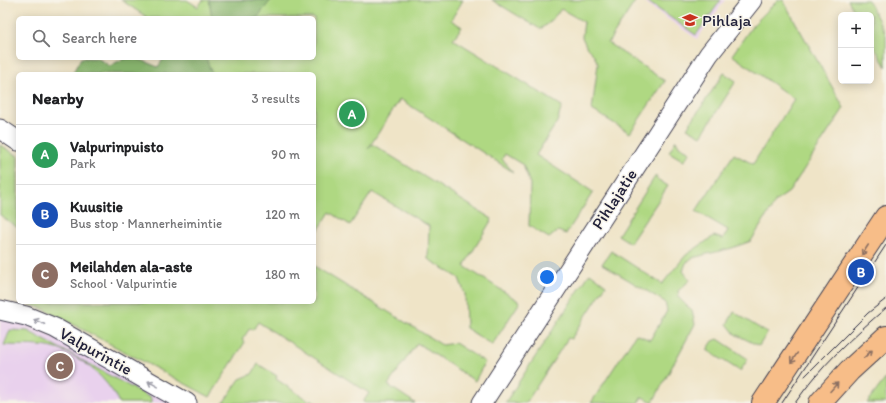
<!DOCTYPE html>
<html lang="en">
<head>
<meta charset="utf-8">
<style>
	:root { --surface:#fff; --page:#f6f6f6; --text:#202124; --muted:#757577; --line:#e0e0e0; --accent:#c8321e }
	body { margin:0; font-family:Itim,sans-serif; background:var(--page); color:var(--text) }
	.controls { position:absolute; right:12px; top:12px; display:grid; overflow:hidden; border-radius:6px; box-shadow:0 2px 10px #0003 }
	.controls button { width:36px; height:36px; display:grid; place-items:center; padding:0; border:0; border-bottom:1px solid var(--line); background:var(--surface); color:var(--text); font:20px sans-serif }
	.you { position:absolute; left:547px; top:277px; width:14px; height:14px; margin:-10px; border:3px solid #fff; border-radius:50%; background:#1a73e8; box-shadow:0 0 0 6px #1a73e833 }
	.badge { display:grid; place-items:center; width:26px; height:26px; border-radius:50%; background:var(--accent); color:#fff; font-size:13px; font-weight:700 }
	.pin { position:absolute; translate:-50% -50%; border:2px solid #fff; box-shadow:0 1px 4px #0006 }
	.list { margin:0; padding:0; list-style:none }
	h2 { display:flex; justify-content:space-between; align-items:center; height:52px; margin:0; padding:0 16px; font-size:17px }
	h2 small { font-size:13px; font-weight:400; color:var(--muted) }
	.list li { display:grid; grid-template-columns:26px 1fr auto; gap:12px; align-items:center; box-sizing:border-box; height:60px; padding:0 16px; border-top:1px solid var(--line) }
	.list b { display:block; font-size:15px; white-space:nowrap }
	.list p { margin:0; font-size:13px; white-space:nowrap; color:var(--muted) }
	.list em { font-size:13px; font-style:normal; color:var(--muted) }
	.icon { flex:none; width:22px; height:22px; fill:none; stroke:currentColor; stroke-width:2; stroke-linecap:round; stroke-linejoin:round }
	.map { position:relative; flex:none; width:886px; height:403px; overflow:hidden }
	.search { position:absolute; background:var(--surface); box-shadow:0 2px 10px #0003; left:16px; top:16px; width:300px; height:44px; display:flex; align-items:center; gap:10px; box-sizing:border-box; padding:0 14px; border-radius:6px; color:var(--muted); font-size:15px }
	.panel { position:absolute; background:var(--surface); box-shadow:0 2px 10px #0003; left:16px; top:72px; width:300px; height:232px; border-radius:6px }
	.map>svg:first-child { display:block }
	.built { fill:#e9d1ed }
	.green { fill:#afd882; stroke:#687d5e }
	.forest { fill:#8bb870; stroke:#566d56 }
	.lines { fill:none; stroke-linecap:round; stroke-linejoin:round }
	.street-casing { stroke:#413f50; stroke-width:21 }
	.primary-casing { stroke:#413f50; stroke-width:24 }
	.street { stroke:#fff; stroke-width:19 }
	.primary { stroke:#f7bd88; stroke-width:22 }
	.tram { stroke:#22223b; stroke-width:1 }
	.oneway { stroke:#8c7062 }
	.oneway2 { stroke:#9c9ca7 }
	.labels { text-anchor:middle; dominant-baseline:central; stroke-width:3; stroke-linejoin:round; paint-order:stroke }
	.poi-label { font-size:17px; fill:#22223b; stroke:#f7f3e8; text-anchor:start }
	.street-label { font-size:17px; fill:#22223b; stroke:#f7f3e8 }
</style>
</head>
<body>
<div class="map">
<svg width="886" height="403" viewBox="0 0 886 403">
	<rect width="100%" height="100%" fill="#f7f3e8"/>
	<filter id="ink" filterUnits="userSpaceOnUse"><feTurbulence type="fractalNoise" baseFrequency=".025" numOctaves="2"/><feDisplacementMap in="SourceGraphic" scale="8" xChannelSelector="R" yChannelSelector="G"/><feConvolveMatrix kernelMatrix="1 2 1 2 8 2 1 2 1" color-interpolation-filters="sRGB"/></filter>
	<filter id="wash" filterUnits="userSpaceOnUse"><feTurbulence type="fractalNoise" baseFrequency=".012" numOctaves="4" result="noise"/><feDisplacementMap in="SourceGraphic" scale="16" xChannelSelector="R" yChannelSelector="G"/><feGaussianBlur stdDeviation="0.9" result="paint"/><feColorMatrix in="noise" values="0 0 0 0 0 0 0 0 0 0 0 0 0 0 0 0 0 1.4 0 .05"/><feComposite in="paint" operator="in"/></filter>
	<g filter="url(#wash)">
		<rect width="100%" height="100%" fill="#efe4c7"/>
		<g class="built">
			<path d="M 640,0 L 725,0 L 697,39 Z"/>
			<path d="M 0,310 L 187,403 L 0,403 Z"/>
		</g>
		<g class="green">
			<path d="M 121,0 L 187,0 L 198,7 L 203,0 L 463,0 L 451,20 L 462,27 L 453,39 L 562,106 L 557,122 L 536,155 L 593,192 L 566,234 L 558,231 L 549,238 L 529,226 L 530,184 L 523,165 L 505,154 L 502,159 L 513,172 L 400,99 L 368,149 L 372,144 L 492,219 L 464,266 L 520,302 L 492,345 L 466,328 L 465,294 L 459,278 L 428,259 L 429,226 L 372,192 L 350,225 L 330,212 L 314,237 L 314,74 L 153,74 L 164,58 L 314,58 L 314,18 L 148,18 Z"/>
			<path d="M 492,0 L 636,0 L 608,43 L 665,81 L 630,133 L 592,110 L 598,64 L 594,55 L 587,48 L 582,37 L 584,22 L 561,9 L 548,24 L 540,29 Z"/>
			<path d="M 645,0 L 721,0 L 696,35 Z"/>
			<path d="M 778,0 L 783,0 L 844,108 L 789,192 L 776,201 L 751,241 L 732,248 L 692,258 L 686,263 L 683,271 L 690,280 L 678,291 L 679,298 L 692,311 L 695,324 L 653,402 L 642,397 L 638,403 L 591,403 L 636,334 L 650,340 L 667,311 L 665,302 L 602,264 L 611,251 L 662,284 L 686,255 L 714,236 L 723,239 L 728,230 L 696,211 L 734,154 L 753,164 L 794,99 L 732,55 L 753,25 Z"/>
			<path d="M 848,0 L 868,0 L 886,35 L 886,67 L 871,41 L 871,15 L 856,15 Z"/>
			<path d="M 724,73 L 736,81 L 701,136 L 687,128 Z"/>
			<path d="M 676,140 L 679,146 L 690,152 L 684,161 L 669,152 Z"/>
			<path d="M 0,145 L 18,156 L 18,228 L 0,215 Z"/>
			<path d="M 656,175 L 657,179 L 668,186 L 630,243 L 618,235 Z"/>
			<path d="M 314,266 L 442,345 L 455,343 L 485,362 L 475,381 L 417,343 L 388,385 L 415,403 L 365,403 L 363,402 L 369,393 L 258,322 L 253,330 L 250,328 L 242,340 L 245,342 L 210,397 L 46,310 L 23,302 L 314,302 Z"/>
			<path d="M 590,273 L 606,285 L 571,339 L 568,338 L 526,403 L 505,403 Z"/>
			<path d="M 734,312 L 767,333 L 759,346 L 735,334 L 727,324 Z"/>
			<path d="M 10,330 L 28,331 L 151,398 L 151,403 L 119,403 C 109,380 82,356 57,349 C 41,344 21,346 4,345 Z"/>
			<path d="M 718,339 L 748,359 L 740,371 L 707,350 L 713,341 Z"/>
			<path d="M 258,364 L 277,376 L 276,379 L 309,401 L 311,399 L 317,403 L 223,403 L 240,379 L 252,374 Z"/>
			<path d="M 886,378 L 886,403 L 867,403 Z"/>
		</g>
		<g class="forest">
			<path d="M 209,0 L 271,0 L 257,18 L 212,18 Z"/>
			<path d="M 81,58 L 97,58 L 110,66 C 131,53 136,58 158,67 L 164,58 L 206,58 L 212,74 L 72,74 Z"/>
		</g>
	</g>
	<g filter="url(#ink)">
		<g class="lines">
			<g class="street-casing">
				<g id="street">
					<path d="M 0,129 L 18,141"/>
					<path d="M 0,310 L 26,316 L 55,328 L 187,403"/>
					<path d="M 482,403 L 709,54 L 752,0"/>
				</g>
			</g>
			<g class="primary-casing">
				<g id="primary">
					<path d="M 763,403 L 886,217"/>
					<path d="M 820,403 L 849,371 L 886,337"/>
				</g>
			</g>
			<use href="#street" class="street"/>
			<use href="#primary" class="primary"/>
			<g class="tram">
				<path d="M 805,376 L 868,313 L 886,299"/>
				<path d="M 782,403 L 886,245"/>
				<path d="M 795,403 C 820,367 853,336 886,308"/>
			</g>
		</g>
		<defs><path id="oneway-shaft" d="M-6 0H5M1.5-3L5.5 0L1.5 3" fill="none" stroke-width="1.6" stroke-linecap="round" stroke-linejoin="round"/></defs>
		<g class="oneway">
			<use href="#oneway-shaft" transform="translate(865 250) rotate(123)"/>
			<use href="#oneway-shaft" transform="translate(868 354) rotate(-43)"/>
			<use href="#oneway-shaft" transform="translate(794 358) rotate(124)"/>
			<use href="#oneway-shaft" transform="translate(834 387) rotate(-48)"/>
		</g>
		<g class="oneway2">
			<use href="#oneway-shaft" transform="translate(39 322) rotate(-157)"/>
			<use href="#oneway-shaft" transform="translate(153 384) rotate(-151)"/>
		</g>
	</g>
	<defs>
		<g id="school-bare" transform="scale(1.2)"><path d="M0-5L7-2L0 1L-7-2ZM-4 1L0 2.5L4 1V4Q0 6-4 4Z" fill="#c8321e" stroke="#f7f3e8" stroke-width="2.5" paint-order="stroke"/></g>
	</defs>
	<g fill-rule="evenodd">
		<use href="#school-bare" x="690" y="20"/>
	</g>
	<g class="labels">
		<g class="poi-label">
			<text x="702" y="20">Pihlaja</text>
		</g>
		<g class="street-label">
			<text transform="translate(614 199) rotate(-57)">Pihlajatie</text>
			<text transform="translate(96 351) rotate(29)">Valpurintie</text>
		</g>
	</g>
</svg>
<div class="controls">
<button>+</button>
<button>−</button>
</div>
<div class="you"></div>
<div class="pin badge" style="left:352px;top:114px;background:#2e9e5b">A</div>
<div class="pin badge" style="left:861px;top:272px;background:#1a4fb4">B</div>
<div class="pin badge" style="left:60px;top:366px;background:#8d6e63">C</div>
<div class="search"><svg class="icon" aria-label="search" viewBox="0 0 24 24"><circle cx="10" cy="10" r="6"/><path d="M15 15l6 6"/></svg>Search here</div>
<section class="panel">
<h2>Nearby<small>3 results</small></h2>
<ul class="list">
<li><span class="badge" style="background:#2e9e5b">A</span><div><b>Valpurinpuisto</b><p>Park</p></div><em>90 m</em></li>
<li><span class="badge" style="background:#1a4fb4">B</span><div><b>Kuusitie</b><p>Bus stop · Mannerheimintie</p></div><em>120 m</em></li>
<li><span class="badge" style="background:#8d6e63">C</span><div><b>Meilahden ala-aste</b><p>School · Valpurintie</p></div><em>180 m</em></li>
</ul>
</section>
</div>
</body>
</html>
